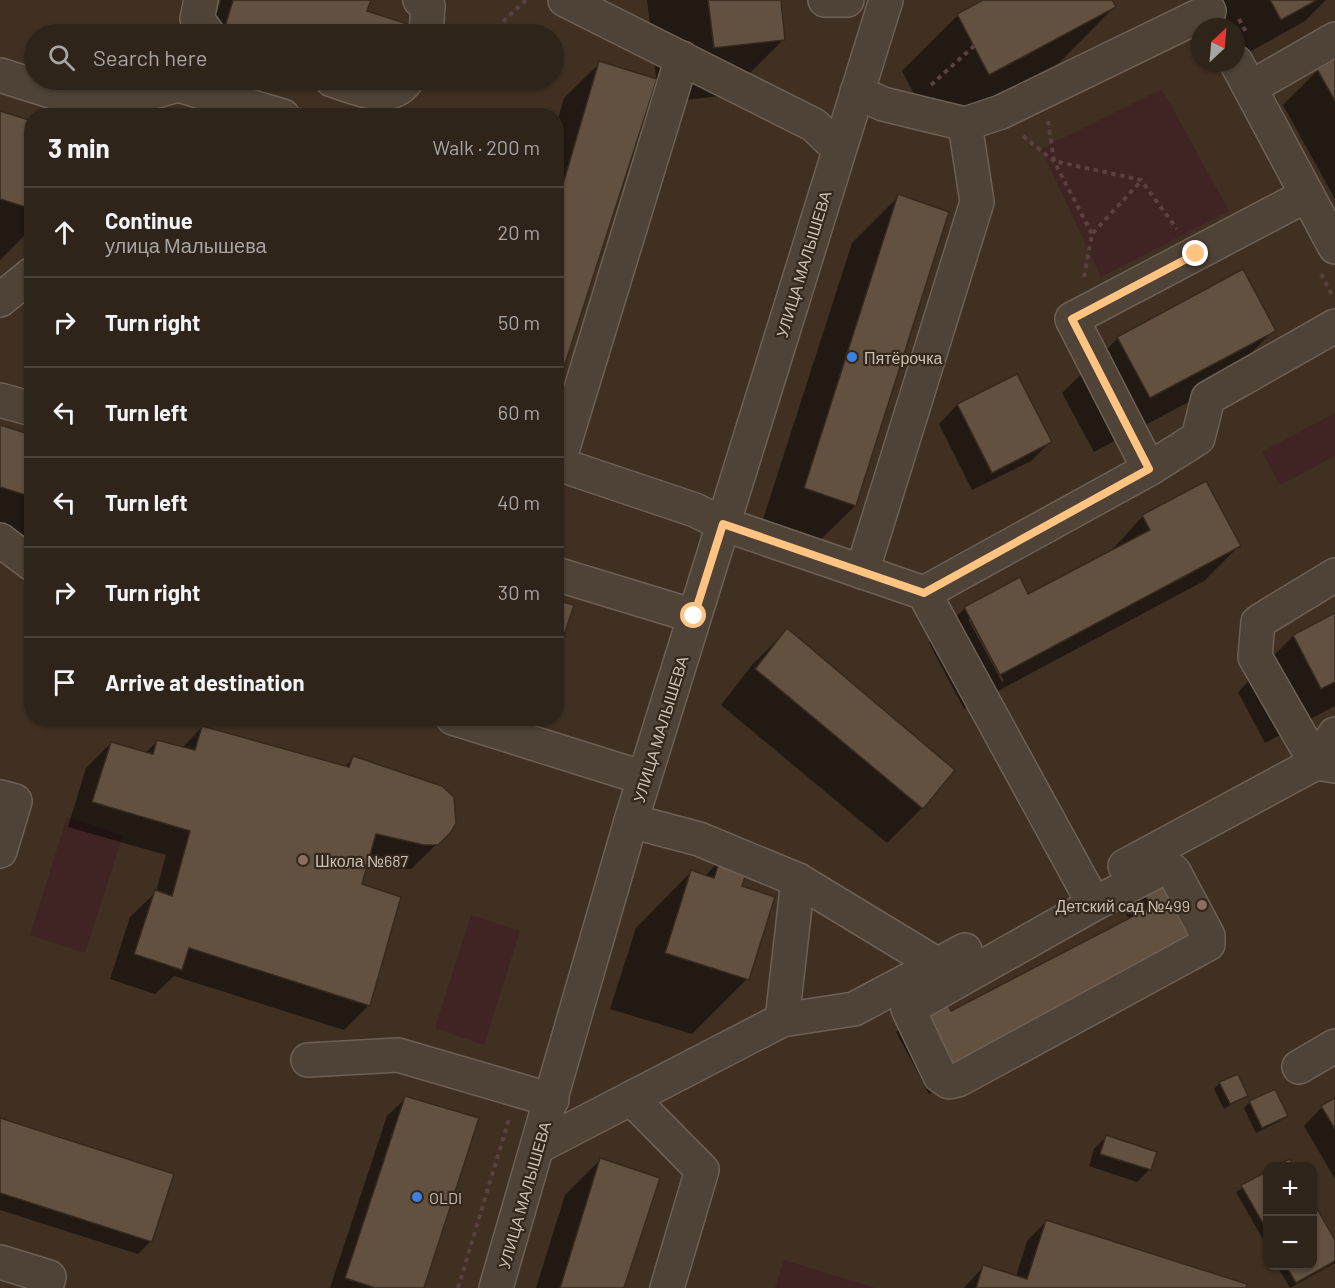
<!DOCTYPE html>
<html lang="en">
<head>
<meta charset="utf-8">
<style>
	:root { --surface:#2f241a; --page:#372c23; --text:#f1f3f6; --muted:#a7a4a2; --line:#4a4139 }
	body { margin:0; font-family:Barlow,sans-serif; background:var(--page); color:var(--text) }
	.controls { position:absolute; right:18px; bottom:18px; display:grid; overflow:hidden; border-radius:12px; box-shadow:0 2px 4px #0004 }
	.controls button { width:54px; height:54px; display:grid; place-items:center; padding:0; border:0; border-bottom:2px solid var(--line); background:var(--surface); color:var(--text); font:30px sans-serif }
	.compass { position:absolute; left:1191px; top:18px; width:54px; height:54px; border-radius:50%; background:var(--surface); box-shadow:0 2px 4px #0004; rotate:26deg }
	.stop { position:absolute; width:18px; height:18px; margin:-14px; border:4px solid #ffc382; border-radius:50%; background:#fff }
	.stop.end { background:#ffc382; border-color:#fff; box-shadow:0 2px 6px #0008 }
	.list { margin:0; padding:0; list-style:none }
	h2 { display:flex; justify-content:space-between; align-items:center; height:78px; margin:0; padding:0 24px; font-size:26px }
	h2 small { font-size:20px; font-weight:400; color:var(--muted) }
	.list li { display:grid; grid-template-columns:39px 1fr auto; gap:18px; align-items:center; box-sizing:border-box; height:90px; padding:0 24px; border-top:2px solid var(--line) }
	.list b { display:block; font-size:22px; white-space:nowrap }
	.list p { margin:0; font-size:20px; white-space:nowrap; color:var(--muted) }
	.list em { font-size:20px; font-style:normal; color:var(--muted) }
	.icon { flex:none; width:33px; height:33px; fill:none; stroke:currentColor; stroke-width:2; stroke-linecap:round; stroke-linejoin:round }
	.map { position:relative; flex:none; width:1335px; height:1288px; overflow:hidden }
	.search { position:absolute; background:var(--surface); box-shadow:0 2px 4px #0004; left:24px; top:24px; width:540px; height:66px; display:flex; align-items:center; gap:15px; box-sizing:border-box; padding:0 21px; border-radius:33px; color:var(--muted); font-size:22px }
	.panel { position:absolute; background:var(--surface); box-shadow:0 2px 4px #0004; left:24px; top:108px; width:540px; height:618px; border-radius:24px }
	.map>svg:first-child { display:block }
	.green { fill:#402424 }
	.shadow { fill:#0007; fill-rule:evenodd }
	.building { fill:#625040; stroke:#36291d; stroke-width:1.5 }
	.lines { fill:none; stroke-linecap:round; stroke-linejoin:round }
	.minor-casing { stroke:#6d6054; stroke-width:36 }
	.path { stroke:#5a403f; stroke-width:4; stroke-dasharray:4.5 4.5; stroke-linecap:butt }
	.minor { stroke:#4f4236; stroke-width:33 }
	.route { stroke:#ffc382; stroke-width:8 }
	.shop-dot { fill:#3f7fe0; stroke:#34271b; stroke-width:2 }
	.education-dot { fill:#8d6e63; stroke:#34271b; stroke-width:2 }
	.labels { text-anchor:middle; dominant-baseline:central; stroke-width:4.5; stroke-linejoin:round; paint-order:stroke }
	.street-label { font-size:16px; fill:#cabfb2; stroke:#34271b }
	.poi-label { font-size:16px; fill:#cabfb2; stroke:#34271b; text-anchor:start }
</style>
</head>
<body>
<div class="map">
<svg width="1335" height="1288" viewBox="0 0 1335 1288">
	<rect width="100%" height="100%" fill="#3f3022"/>
	<g class="green">
		<path d="M 1162,89 L 1229,211 L 1101,277 L 1041,149 Z"/>
		<path d="M 1335,413 L 1335,456 L 1280,485 L 1262,452 Z"/>
		<path d="M 67,817 L 123,835 L 85,953 L 30,935 Z"/>
		<path d="M 471,915 L 520,931 L 484,1045 L 435,1028 Z"/>
		<path d="M 784,1260 L 875,1288 L 775,1288 Z"/>
	</g>
	<g class="shadow">
		<path d="M 221,0 L 367,0 L 365,12 L 414,34 L 210,34 Z"/>
		<path d="M 647,0 L 779,0 L 784,39 L 728,95 L 659,103 Z"/>
		<path d="M 986,0 L 1110,0 L 1114,7 L 1059,63 L 933,130 L 902,71 L 958,15 Z"/>
		<path d="M 1216,0 L 1326,0 L 1305,21 L 1246,54 L 1236,36 L 1236,27 L 1231,27 Z"/>
		<path d="M 1335,60 L 1335,199 L 1283,105 L 1318,70 Z"/>
		<path d="M 600,63 L 556,388 L 556,126 L 564,98 Z"/>
		<path d="M 280,80 L 310,80 L 303,87 Z"/>
		<path d="M 0,112 L 32,122 L 32,228 L 0,260 Z"/>
		<path d="M 899,196 L 947,213 L 855,506 L 808,552 L 758,535 L 852,243 Z"/>
		<path d="M 1274,330 L 1219,386 L 1094,452 L 1062,393 L 1118,338 Z"/>
		<path d="M 1016,376 L 1050,442 L 1031,461 L 972,490 L 939,424 L 957,405 Z"/>
		<path d="M 0,427 L 32,437 L 32,558 L 0,548 Z"/>
		<path d="M 1143,516 L 1239,546 L 1204,581 L 964,709 L 929,643 L 965,608 L 1019,579 L 1028,596 L 1109,553 ZM 968,619 L 972,619 L 1004,681 L 1002,682 Z"/>
		<path d="M 1335,614 L 1335,706 L 1265,743 L 1238,692 L 1293,636 Z"/>
		<path d="M 787,630 L 922,808 L 887,843 L 721,705 L 752,665 Z"/>
		<path d="M 202,727 L 344,767 L 354,758 L 447,792 L 455,806 L 454,823 L 450,831 L 411,869 L 398,869 L 367,862 L 360,884 L 369,1005 L 344,1030 L 174,976 L 155,994 L 110,979 L 130,917 L 156,892 L 166,855 L 68,827 L 86,768 L 111,743 L 145,753 L 157,742 L 182,748 Z"/>
		<path d="M 720,860 L 740,887 L 747,979 L 692,1034 L 610,1009 L 636,928 L 691,872 L 705,876 Z"/>
		<path d="M 1142,889 L 1184,961 L 929,1094 L 896,1032 L 915,1013 L 950,1013 L 1129,919 L 1123,908 Z"/>
		<path d="M 1220,1083 L 1246,1095 L 1224,1109 L 1214,1089 Z"/>
		<path d="M 406,1098 L 423,1288 L 330,1288 L 387,1116 Z"/>
		<path d="M 1335,1100 L 1335,1179 L 1304,1126 L 1322,1107 Z"/>
		<path d="M 1250,1102 L 1286,1115 L 1280,1121 L 1256,1133 L 1244,1108 Z"/>
		<path d="M 0,1120 L 151,1241 L 138,1254 L 0,1210 Z"/>
		<path d="M 1106,1137 L 1150,1169 L 1137,1182 L 1089,1166 L 1094,1149 Z"/>
		<path d="M 600,1160 L 623,1288 L 536,1288 L 565,1195 Z"/>
		<path d="M 1268,1173 L 1268,1248 L 1236,1192 Z"/>
		<path d="M 1046,1222 L 1244,1288 L 964,1288 L 983,1267 L 1016,1277 L 1027,1241 Z"/>
		<path d="M 1335,1243 L 1335,1263 L 1290,1288 L 1277,1266 L 1312,1266 Z"/>
	</g>
	<g class="building">
		<path d="M 233,0 L 371,0 L 367,11 L 417,27 L 415,34 L 249,34 L 225,27 Z"/>
		<path d="M 708,0 L 781,0 L 785,40 L 714,48 Z"/>
		<path d="M 983,0 L 1112,0 L 1116,7 L 989,75 L 957,14 Z"/>
		<path d="M 1270,0 L 1317,0 L 1281,20 Z"/>
		<path d="M 1335,59 L 1335,101 L 1317,69 Z"/>
		<path d="M 599,61 L 657,79 L 556,392 L 556,208 Z"/>
		<path d="M 0,111 L 32,121 L 32,209 L 0,199 Z"/>
		<path d="M 898,194 L 949,212 L 856,506 L 804,488 Z"/>
		<path d="M 1243,269 L 1276,331 L 1150,398 L 1117,337 Z"/>
		<path d="M 1017,374 L 1052,442 L 992,473 L 957,404 Z"/>
		<path d="M 0,425 L 32,435 L 32,497 L 0,487 Z"/>
		<path d="M 1206,481 L 1241,546 L 1000,675 L 964,607 L 1020,577 L 1028,594 L 1150,530 L 1142,515 Z"/>
		<path d="M 556,600 L 574,605 L 556,660 Z"/>
		<path d="M 1335,613 L 1335,682 L 1321,689 L 1293,635 Z"/>
		<path d="M 787,628 L 955,770 L 923,809 L 755,669 Z"/>
		<path d="M 202,726 L 349,767 L 353,756 L 442,786 L 454,797 L 456,823 L 451,832 L 438,845 L 424,845 L 376,834 L 362,884 L 401,897 L 370,1006 L 189,948 L 182,970 L 134,954 L 155,890 L 172,896 L 190,831 L 92,802 L 111,742 L 153,754 L 157,740 L 195,750 Z"/>
		<path d="M 720,859 L 748,868 L 742,886 L 775,897 L 749,980 L 665,953 L 691,870 L 714,878 Z"/>
		<path d="M 1169,874 L 1205,942 L 948,1076 L 914,1012 L 944,996 L 951,1011 L 1151,907 L 1141,888 Z"/>
		<path d="M 1238,1074 L 1248,1096 L 1230,1104 L 1219,1082 Z"/>
		<path d="M 1275,1089 L 1288,1116 L 1262,1128 L 1249,1101 Z"/>
		<path d="M 405,1096 L 479,1118 L 424,1288 L 375,1288 L 345,1278 Z"/>
		<path d="M 1335,1098 L 1335,1129 L 1321,1106 Z"/>
		<path d="M 0,1118 L 174,1174 L 152,1242 L 0,1193 Z"/>
		<path d="M 1106,1135 L 1157,1152 L 1151,1170 L 1100,1154 Z"/>
		<path d="M 600,1158 L 660,1178 L 624,1288 L 560,1288 Z"/>
		<path d="M 1290,1159 L 1294,1166 L 1275,1166 Z"/>
		<path d="M 1268,1171 L 1268,1232 L 1241,1185 Z"/>
		<path d="M 1312,1200 L 1335,1240 L 1335,1261 L 1296,1283 L 1286,1266 L 1312,1266 Z"/>
		<path d="M 1046,1220 L 1247,1284 L 1246,1288 L 976,1288 L 983,1265 L 1027,1279 Z"/>
	</g>
	<g class="lines">
		<g class="minor-casing">
			<g id="minor">
				<path d="M 201,0 L 197,19 L 208,34"/>
				<path d="M 420,0 L 428,6 L 426,34"/>
				<path d="M 565,0 L 814,125 L 839,149"/>
				<path d="M 825,0 L 847,0"/>
				<path d="M 682,58 L 558,464 L 695,510 L 723,524 L 924,593 L 1094,904 L 1159,870 L 1168,867 L 1174,872 L 1208,936 L 1208,944 L 958,1080 L 949,1082 L 940,1076 L 908,1009 L 1094,904"/>
				<path d="M 1236,62 L 1335,247"/>
				<path d="M 0,75 L 101,107 L 99,116"/>
				<path d="M 332,80 C 355,87 389,105 407,80"/>
				<path d="M 1250,88 L 1335,39"/>
				<path d="M 857,92 L 883,104 L 965,124 L 1001,112 L 1209,11"/>
				<path d="M 101,107 L 178,85 L 283,116"/>
				<path d="M 0,300 L 32,274"/>
				<path d="M 0,400 L 32,409"/>
				<path d="M 1149,469 L 1072,319 L 1307,195"/>
				<path d="M 0,540 L 32,564"/>
				<path d="M 862,572 L 977,202 L 965,124"/>
				<path d="M 556,574 L 694,616"/>
				<path d="M 1335,575 L 1258,622 L 1255,657 L 1316,763 L 1335,734"/>
				<path d="M 924,593 L 1149,469 L 1198,438 L 1208,398 L 1335,326"/>
				<path d="M 453,718 L 644,778"/>
				<path d="M 0,797 L 15,801 L 0,851"/>
				<path d="M 631,821 L 699,839 L 798,880 L 782,1020"/>
				<path d="M 1125,866 L 1316,763 L 1335,766"/>
				<path d="M 798,880 L 938,965"/>
				<path d="M 308,1060 L 398,1055 L 552,1100"/>
				<path d="M 1299,1067 L 1335,1046"/>
				<path d="M 631,1098 L 702,1170 L 667,1288"/>
				<path d="M 539,1146 L 782,1020 L 854,1009 L 965,950"/>
				<path d="M 0,1262 L 49,1277 L 46,1288"/>
				<path d="M 496,1288 L 631,821 L 886,0"/>
			</g>
		</g>
		<g class="path">
			<path d="M 1239,19 L 1247,34"/>
			<path d="M 490,34 L 526,0"/>
			<path d="M 931,85 L 974,46"/>
			<path d="M 437,86 L 444,80"/>
			<path d="M 1048,121 L 1054,161 L 1141,180 L 1177,229"/>
			<path d="M 1023,136 L 1054,161 L 1092,234"/>
			<path d="M 1321,274 L 1333,297"/>
			<path d="M 1084,277 L 1092,234 L 1141,181"/>
			<path d="M 458,1288 L 509,1119"/>
		</g>
		<use href="#minor" class="minor"/>
	</g>
	<g class="lines">
		<path class="route" d="M 694,616 L 723,524 L 924,593 L 1149,469 L 1072,319 L 1196,254"/>
	</g>
	<g class="shop-dot">
		<circle cx="852" cy="357" r="6"/>
		<circle cx="417" cy="1197" r="6"/>
	</g>
	<g class="education-dot">
		<circle cx="303" cy="860" r="6"/>
		<circle cx="1202" cy="905" r="6"/>
	</g>
	<g class="labels">
		<g class="street-label">
			<text transform="translate(803 264) rotate(-73)">УЛИЦА МАЛЫШЕВА</text>
			<text transform="translate(660 729) rotate(-73)">УЛИЦА МАЛЫШЕВА</text>
			<text transform="translate(524 1195) rotate(-74)">УЛИЦА МАЛЫШЕВА</text>
		</g>
		<g class="poi-label">
			<text x="864" y="357">Пятёрочка</text>
			<text x="315" y="860">Школа №687</text>
			<text x="1190" y="905" text-anchor="end">Детский сад №499</text>
			<text x="429" y="1197">OLDI</text>
		</g>
	</g>
</svg>
<div class="controls">
<button>+</button>
<button>−</button>
</div>
<svg class="compass" viewBox="-18 -18 36 36"><path d="M0-13l5 13h-10z" fill="#e53935"/><path d="M0 13l5-13h-10z" fill="#a7a4a2"/></svg>
<div class="stop" style="left:694px;top:616px"></div>
<div class="stop end" style="left:1196px;top:254px"></div>
<div class="search"><svg class="icon" aria-label="search" viewBox="0 0 24 24"><circle cx="10" cy="10" r="6"/><path d="M15 15l6 6"/></svg>Search here</div>
<section class="panel">
<h2>3 min<small>Walk · 200 m</small></h2>
<ul class="list">
<li><svg class="icon" aria-label="ahead" viewBox="0 0 24 24"><path d="M12 20V5M6 11l6-6 6 6"/></svg><div><b>Continue</b><p>улица Малышева</p></div><em>20 m</em></li>
<li><svg class="icon" aria-label="right" viewBox="0 0 24 24"><path d="M7 20v-9h11M14 6l5 5-5 5"/></svg><div><b>Turn right</b></div><em>50 m</em></li>
<li><svg class="icon" aria-label="left" viewBox="0 0 24 24"><path d="M17 20v-9H6M10 6l-5 5 5 5"/></svg><div><b>Turn left</b></div><em>60 m</em></li>
<li><svg class="icon" aria-label="left" viewBox="0 0 24 24"><path d="M17 20v-9H6M10 6l-5 5 5 5"/></svg><div><b>Turn left</b></div><em>40 m</em></li>
<li><svg class="icon" aria-label="right" viewBox="0 0 24 24"><path d="M7 20v-9h11M14 6l5 5-5 5"/></svg><div><b>Turn right</b></div><em>30 m</em></li>
<li><svg class="icon" aria-label="arrive" viewBox="0 0 24 24"><path d="M6 21V4h12l-3 4 3 4H6"/></svg><div><b>Arrive at destination</b></div></li>
</ul>
</section>
</div>
</body>
</html>
